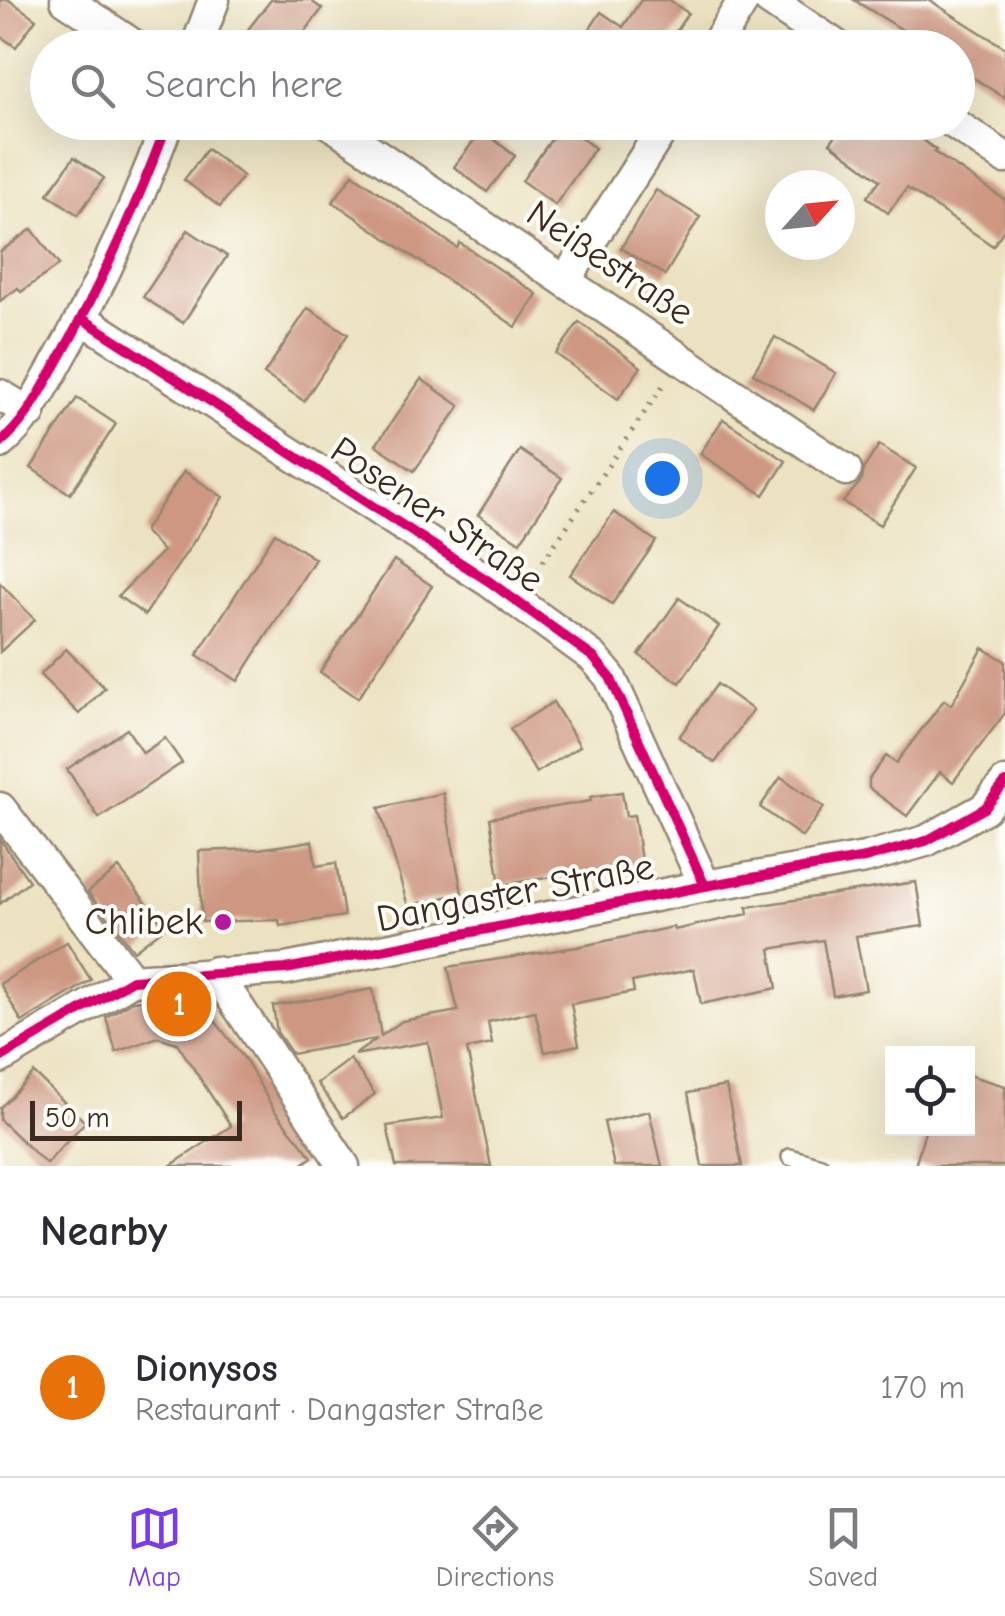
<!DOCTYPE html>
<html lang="en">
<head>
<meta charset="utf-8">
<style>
	:root { --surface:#fff; --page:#f2f2f3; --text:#2b2b33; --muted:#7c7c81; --line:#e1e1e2; --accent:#7c3aed }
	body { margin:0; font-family:"Comic Neue",sans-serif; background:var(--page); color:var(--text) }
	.controls { position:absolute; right:30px; bottom:30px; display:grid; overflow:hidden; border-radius:0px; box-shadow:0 10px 40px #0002 }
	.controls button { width:90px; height:90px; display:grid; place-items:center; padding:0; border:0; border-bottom:2px solid var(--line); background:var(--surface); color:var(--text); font:50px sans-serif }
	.compass { position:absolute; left:765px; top:170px; width:90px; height:90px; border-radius:50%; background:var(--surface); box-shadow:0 10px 40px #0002; rotate:63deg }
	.scale { position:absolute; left:30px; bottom:25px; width:212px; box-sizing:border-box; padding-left:10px; border:5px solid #3b2a1e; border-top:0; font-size:28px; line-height:35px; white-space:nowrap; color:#3b2a1e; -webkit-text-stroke:8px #fdfcf7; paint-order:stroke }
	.you { position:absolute; left:662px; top:478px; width:35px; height:35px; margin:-25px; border:8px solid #fff; border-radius:50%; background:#1a73e8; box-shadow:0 0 0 15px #1a73e833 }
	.badge { display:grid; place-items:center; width:65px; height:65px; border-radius:50%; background:var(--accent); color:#fff; font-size:32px; font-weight:700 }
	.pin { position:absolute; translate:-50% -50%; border:5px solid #fff; box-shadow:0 2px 10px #0006 }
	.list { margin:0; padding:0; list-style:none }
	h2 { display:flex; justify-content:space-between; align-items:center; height:130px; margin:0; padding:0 40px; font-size:42px }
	h2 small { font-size:32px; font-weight:400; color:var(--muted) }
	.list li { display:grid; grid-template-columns:65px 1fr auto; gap:30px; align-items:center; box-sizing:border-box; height:180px; padding:0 40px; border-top:2px solid var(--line) }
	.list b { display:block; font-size:38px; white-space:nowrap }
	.list p { margin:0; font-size:32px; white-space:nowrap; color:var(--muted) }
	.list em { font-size:32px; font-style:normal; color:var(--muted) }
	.icon { flex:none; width:55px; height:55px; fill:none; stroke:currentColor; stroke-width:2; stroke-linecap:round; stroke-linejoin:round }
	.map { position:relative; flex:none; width:1005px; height:1166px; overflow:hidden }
	.search { position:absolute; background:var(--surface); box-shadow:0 10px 40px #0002; left:30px; right:30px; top:30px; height:110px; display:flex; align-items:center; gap:25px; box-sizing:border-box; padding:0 35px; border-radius:55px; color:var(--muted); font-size:38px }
	.sheet { height:310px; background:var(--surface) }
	nav { display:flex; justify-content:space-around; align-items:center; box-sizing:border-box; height:140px; border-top:2px solid var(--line); background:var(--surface); font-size:28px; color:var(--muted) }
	nav a { display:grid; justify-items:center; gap:5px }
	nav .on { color:var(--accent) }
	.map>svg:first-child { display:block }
	.building { fill:#cd9782 }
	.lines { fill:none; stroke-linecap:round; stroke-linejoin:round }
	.lane-casing { stroke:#948670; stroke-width:20 }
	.street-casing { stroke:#948670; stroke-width:35 }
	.path { stroke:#948670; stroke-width:5; stroke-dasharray:2.5 8; stroke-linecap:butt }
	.lane { stroke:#fff; stroke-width:15 }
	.street { stroke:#fff; stroke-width:30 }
	.cycleway-casing { stroke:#fdfcf7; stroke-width:16 }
	.cycleway { stroke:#d6006c; stroke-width:10 }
	.poi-dot { fill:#b5179e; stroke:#fdfcf7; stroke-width:4 }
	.labels { text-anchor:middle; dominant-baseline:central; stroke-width:8; stroke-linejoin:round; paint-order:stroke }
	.street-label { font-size:38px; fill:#3b2a1e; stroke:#fdfcf7 }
	.poi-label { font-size:38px; fill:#3b2a1e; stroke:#fdfcf7; text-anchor:end }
</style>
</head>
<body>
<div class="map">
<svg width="1005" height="1166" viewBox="0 0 1005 1166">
	<rect width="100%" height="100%" fill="#fdfcf7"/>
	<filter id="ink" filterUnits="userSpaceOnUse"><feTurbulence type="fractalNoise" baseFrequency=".01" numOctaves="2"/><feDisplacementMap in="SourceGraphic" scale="20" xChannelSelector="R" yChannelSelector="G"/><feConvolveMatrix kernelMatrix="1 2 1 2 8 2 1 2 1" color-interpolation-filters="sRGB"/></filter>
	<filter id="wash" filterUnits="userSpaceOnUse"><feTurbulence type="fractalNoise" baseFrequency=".0048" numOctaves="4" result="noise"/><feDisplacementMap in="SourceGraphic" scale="40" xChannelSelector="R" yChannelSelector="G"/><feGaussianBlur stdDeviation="2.25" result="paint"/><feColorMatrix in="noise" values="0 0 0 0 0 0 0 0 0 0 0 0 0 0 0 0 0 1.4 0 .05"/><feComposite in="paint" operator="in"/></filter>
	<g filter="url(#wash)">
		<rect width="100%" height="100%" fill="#ece2c1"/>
		<g id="blocks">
			<g class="building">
				<path d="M 0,0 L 9,0 L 36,19 L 16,47 L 0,36 Z"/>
				<path d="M 271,0 L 310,0 L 322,9 L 293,48 L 265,48 L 246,32 Z"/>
				<path d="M 641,0 L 669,0 L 688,13 L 665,48 L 608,48 L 587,33 L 601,12 L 623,27 Z"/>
				<path d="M 854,0 L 929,0 L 1005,48 L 1005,98 L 958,68 L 958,48 L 932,48 Z"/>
				<path d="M 846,122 L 900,122 L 936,150 L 934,152 L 1005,200 L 1005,228 L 993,246 L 907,188 L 888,213 L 867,197 L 880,180 L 830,143 Z"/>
				<path d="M 562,124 L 595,148 L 555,205 L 522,181 Z"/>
				<path d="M 482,130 L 515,156 L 487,192 L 454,167 Z"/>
				<path d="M 207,149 L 243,176 L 220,207 L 184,180 Z"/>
				<path d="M 74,157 L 104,178 L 78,215 L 48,194 Z"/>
				<path d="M 353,174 L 457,248 L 460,243 L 537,294 L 516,327 L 333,202 Z"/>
				<path d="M 656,190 L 700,217 L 665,275 L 621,248 Z"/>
				<path d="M 32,229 L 59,265 L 21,292 L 18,288 L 0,301 L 0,252 Z"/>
				<path d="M 188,230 L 227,256 L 183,323 L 143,297 Z"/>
				<path d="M 308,308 L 348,334 L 304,401 L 264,374 Z"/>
				<path d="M 579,322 L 641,367 L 618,399 L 556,354 Z"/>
				<path d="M 775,337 L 836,373 L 814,410 L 753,373 Z"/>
				<path d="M 421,379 L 460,406 L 414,471 L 376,445 Z"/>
				<path d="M 77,398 L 116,424 L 70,494 L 31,468 Z"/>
				<path d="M 723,419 L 786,461 L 764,495 L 700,454 Z"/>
				<path d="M 879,445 L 916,468 L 880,525 L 843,502 L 862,480 L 864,468 Z"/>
				<path d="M 520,450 L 562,478 L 520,542 L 478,515 Z"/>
				<path d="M 184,471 L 223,497 L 145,615 L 118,596 L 163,551 L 144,531 Z"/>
				<path d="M 614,512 L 656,541 L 612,604 L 570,575 Z"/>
				<path d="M 275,533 L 315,559 L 238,681 L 197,655 Z"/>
				<path d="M 394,560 L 432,586 L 358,698 L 320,672 Z"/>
				<path d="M 0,583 L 35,620 L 0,652 Z"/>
				<path d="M 679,598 L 719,626 L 680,683 L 639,655 Z"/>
				<path d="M 983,648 L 1005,661 L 1005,713 L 953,782 L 940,772 L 907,816 L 869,788 L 869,779 L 886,756 L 896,763 L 944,700 L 951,705 Z"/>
				<path d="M 66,649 L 105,688 L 79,714 L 40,675 Z"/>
				<path d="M 717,684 L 753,710 L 715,763 L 679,737 Z"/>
				<path d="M 553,702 L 580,746 L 536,773 L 510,729 Z"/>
				<path d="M 127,729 L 143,753 L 165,738 L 182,763 L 99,818 L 67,769 Z"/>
				<path d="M 781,777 L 824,807 L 802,837 L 760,807 Z"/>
				<path d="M 622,792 L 626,816 L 634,815 L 642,867 L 554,881 L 553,877 L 500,885 L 490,818 L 591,801 L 590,797 Z"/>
				<path d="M 443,793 L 462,893 L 408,906 L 379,808 Z"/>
				<path d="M 0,839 L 29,881 L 0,904 Z"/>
				<path d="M 312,841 L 316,866 L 336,863 L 344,916 L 280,926 L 279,920 L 202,922 L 199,851 L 259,849 Z"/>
				<path d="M 119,868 L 165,927 L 134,951 L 88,892 Z"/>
				<path d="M 916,882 L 923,926 L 856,936 L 866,990 L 833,996 L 823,940 L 770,949 L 777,988 L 701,1004 L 694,969 L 632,982 L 634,992 L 571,1004 L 579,1045 L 545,1052 L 535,1011 L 488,1022 L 492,1044 L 467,1049 L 491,1166 L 396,1166 L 387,1126 L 443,1118 L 428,1042 L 354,1055 L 377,1039 L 292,1054 L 277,1032 L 273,1006 L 373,989 L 381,1036 L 402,1021 L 458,1011 L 448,967 L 577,947 L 673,927 L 674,930 L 748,914 L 747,907 Z"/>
				<path d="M 67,942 L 91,980 L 22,1022 L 0,984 Z"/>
				<path d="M 185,995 L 205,1008 L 247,1062 L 274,1110 L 312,1157 L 300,1166 L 170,1166 L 231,1126 L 177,1043 L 158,1037 L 116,1052 L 106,1017 L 133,1001 Z"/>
				<path d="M 350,1059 L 375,1094 L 343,1118 L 317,1083 Z"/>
				<path d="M 34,1073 L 85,1122 L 46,1164 L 0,1120 L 0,1108 Z"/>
				<path d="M 968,1075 L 1005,1086 L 1005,1166 L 915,1166 L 926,1128 L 968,1128 Z"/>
				<path d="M 726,1086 L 742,1166 L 702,1166 L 688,1093 Z"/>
				<path d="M 649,1111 L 662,1166 L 614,1166 L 604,1122 Z"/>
			</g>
		</g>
	</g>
	<g filter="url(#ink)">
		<use href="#blocks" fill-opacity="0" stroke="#948670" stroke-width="2.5"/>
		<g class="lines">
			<g class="lane-casing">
				<path id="lane" d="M 790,1157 L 821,1166"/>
			</g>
			<g class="street-casing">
				<g id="street">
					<path d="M 66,0 L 138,48"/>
					<path d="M 769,0 L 840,48"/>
					<path d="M 196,48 L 214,0"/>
					<path d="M 714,48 L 744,0"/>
					<path d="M 328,122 L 846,470"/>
					<path d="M 952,122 L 1005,158"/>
					<path d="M 565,281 L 667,122"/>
					<path d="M 83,319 L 490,582 L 593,657 L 610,677 L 705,886"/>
					<path d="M 0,395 L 30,413"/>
					<path d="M 0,443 C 25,422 38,396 54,368 C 99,290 136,207 168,122"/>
					<path d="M 0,808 L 132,980"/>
					<path d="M 215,972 L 344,1166"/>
					<path d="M 0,1058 L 132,980 L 286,969 L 705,886 L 865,858 L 926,841 L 985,808 L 1005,783"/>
				</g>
			</g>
			<path class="path" d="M 531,579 L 666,381"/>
			<use href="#lane" class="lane"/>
			<use href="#street" class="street"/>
			<g class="cycleway-casing">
				<g id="cycleway">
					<path d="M 83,319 L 490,582 L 593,657 L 610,677 L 705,886"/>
					<path d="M 0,443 C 25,422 38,396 54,368 C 99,290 136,207 168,122"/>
					<path d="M 0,1058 L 132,980 L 286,969 L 705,886 L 865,858 L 926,841 L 985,808 L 1005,783"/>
				</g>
			</g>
			<use href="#cycleway" class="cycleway"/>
		</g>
	</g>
	<circle class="poi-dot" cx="223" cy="922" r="10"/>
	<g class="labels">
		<g class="street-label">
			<text transform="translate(610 263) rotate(34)">Neißestraße</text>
			<text transform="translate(437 515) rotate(34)">Posener Straße</text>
			<text transform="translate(515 893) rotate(-11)">Dangaster Straße</text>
		</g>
		<g class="poi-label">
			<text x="203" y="922">Chlibek</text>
		</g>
	</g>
</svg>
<div class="controls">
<button><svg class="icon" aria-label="locate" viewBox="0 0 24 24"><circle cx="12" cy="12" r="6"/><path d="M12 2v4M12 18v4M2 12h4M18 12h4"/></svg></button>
</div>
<svg class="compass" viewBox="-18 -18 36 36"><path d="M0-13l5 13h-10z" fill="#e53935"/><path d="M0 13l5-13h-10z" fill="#7c7c81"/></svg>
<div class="scale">50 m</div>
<div class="you"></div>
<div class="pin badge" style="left:179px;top:1004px;background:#e8710a">1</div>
<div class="search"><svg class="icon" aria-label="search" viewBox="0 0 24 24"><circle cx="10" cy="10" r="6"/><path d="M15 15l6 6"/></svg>Search here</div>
</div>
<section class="sheet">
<h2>Nearby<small></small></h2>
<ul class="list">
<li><span class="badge" style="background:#e8710a">1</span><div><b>Dionysos</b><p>Restaurant · Dangaster Straße</p></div><em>170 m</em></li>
</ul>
</section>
<nav>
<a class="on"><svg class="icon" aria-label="map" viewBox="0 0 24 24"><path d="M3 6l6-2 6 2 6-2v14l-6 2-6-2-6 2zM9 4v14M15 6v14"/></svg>Map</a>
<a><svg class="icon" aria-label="directions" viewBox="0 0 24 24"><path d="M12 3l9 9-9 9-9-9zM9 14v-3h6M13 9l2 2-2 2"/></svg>Directions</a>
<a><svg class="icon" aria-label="saved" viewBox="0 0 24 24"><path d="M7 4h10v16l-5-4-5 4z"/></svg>Saved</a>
</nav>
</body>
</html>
